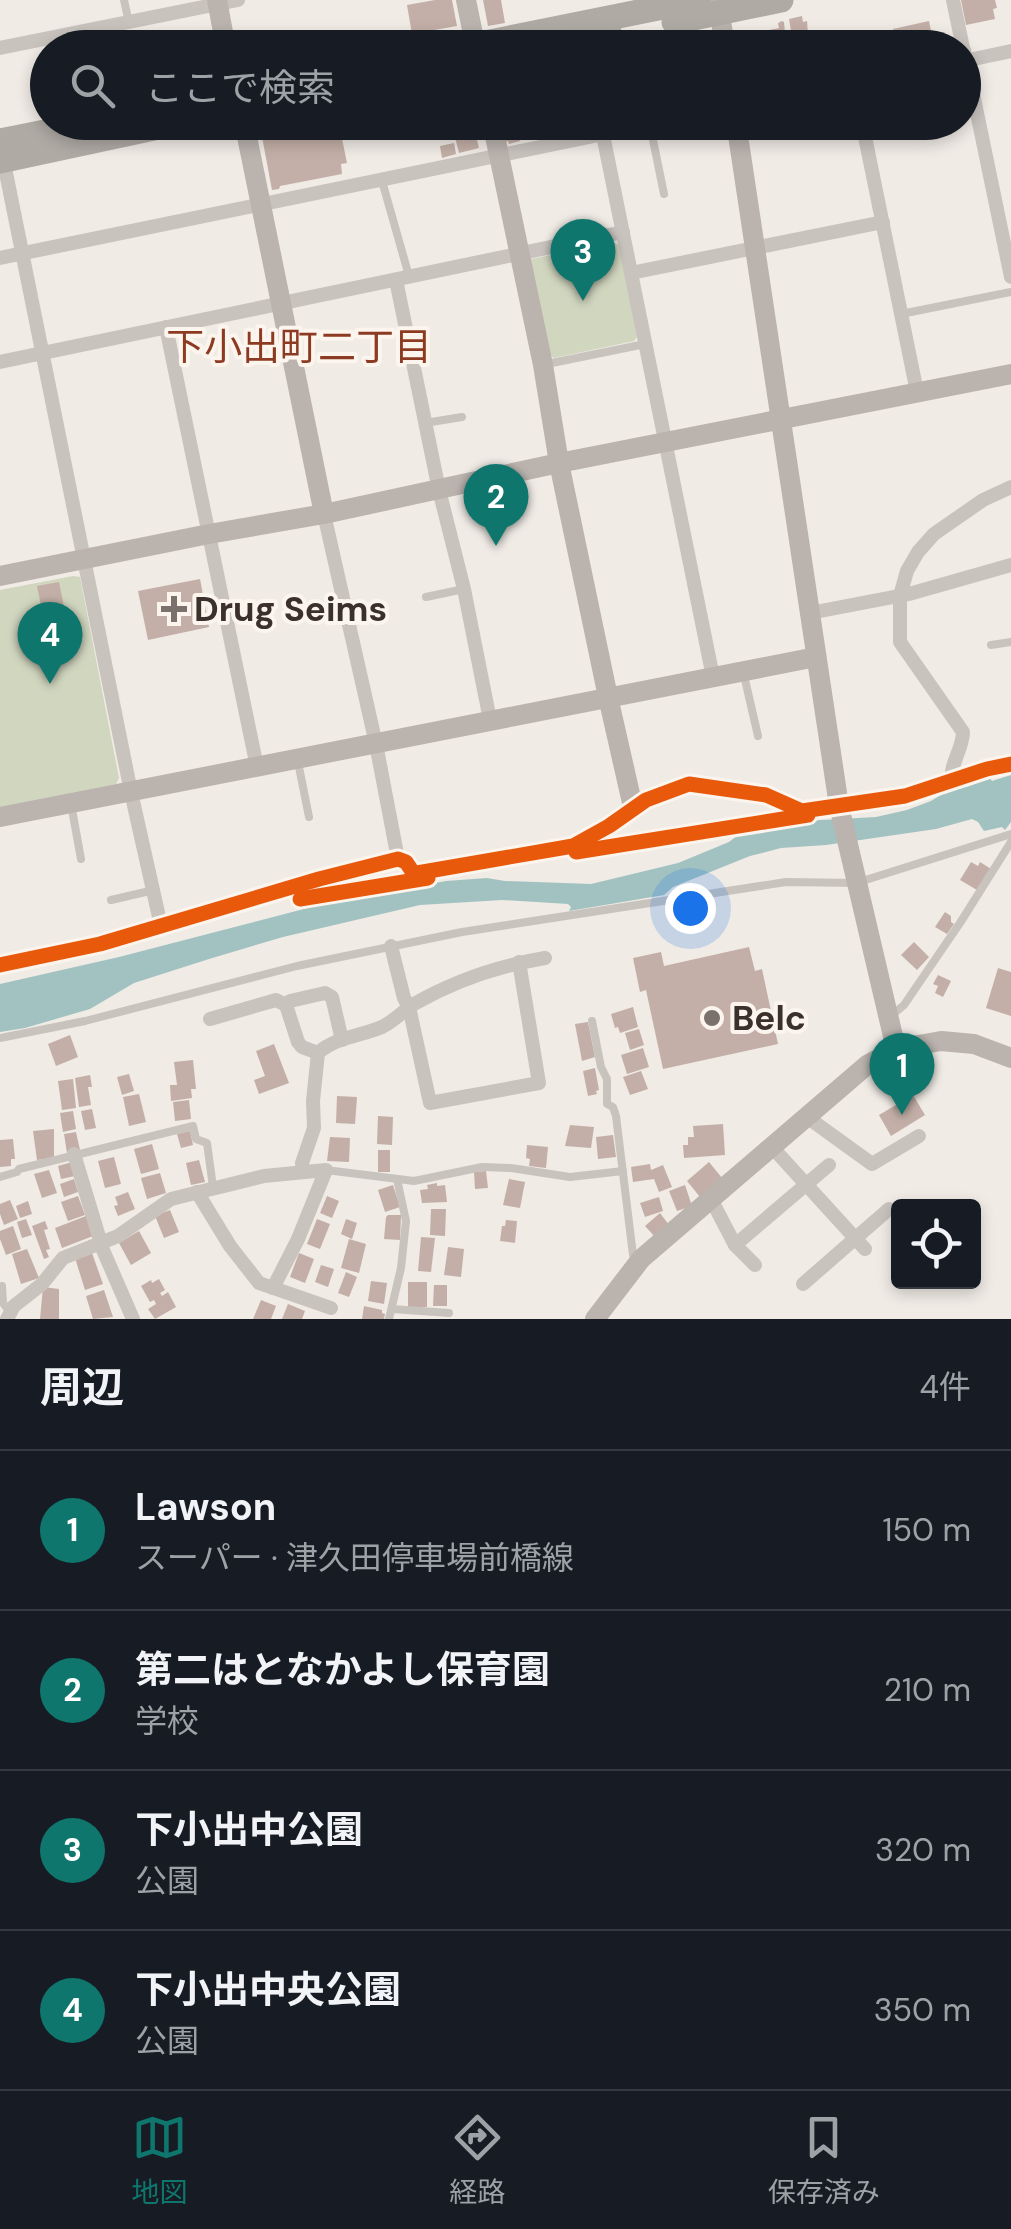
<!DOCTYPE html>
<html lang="ja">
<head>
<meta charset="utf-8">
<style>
	:root { --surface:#171b24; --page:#20242c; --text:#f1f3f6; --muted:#9ea1a6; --line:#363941; --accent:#0f766e }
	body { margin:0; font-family:"DM Sans","Noto Sans JP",sans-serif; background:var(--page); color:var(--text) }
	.controls { position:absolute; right:30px; bottom:30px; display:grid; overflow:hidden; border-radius:10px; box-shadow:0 5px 15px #0003 }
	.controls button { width:90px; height:90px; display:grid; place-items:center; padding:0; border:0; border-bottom:2px solid var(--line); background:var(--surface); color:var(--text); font:50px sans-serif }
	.you { position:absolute; left:690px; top:908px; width:35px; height:35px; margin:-25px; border:8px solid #fff; border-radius:50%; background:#1a73e8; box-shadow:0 0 0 15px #1a73e833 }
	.badge { display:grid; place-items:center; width:65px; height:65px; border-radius:50%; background:var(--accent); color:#fff; font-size:32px; font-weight:700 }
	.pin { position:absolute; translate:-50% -82px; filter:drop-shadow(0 2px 5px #0008) }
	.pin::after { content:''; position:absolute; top:52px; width:35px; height:30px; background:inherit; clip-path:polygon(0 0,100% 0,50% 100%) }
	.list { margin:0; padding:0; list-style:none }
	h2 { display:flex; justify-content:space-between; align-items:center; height:130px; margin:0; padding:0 40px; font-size:42px }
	h2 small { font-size:32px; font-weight:400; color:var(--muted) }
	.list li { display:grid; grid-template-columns:65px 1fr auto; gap:30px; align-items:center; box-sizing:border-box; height:160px; padding:0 40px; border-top:2px solid var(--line) }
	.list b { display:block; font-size:38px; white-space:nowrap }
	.list p { margin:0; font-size:32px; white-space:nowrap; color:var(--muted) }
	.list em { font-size:32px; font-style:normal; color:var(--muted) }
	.icon { flex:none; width:55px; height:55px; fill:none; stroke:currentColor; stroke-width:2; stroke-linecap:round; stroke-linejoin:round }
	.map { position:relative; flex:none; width:1011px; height:1319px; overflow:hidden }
	.search { position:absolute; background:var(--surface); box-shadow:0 5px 15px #0003; left:30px; right:30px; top:30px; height:110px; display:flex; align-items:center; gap:25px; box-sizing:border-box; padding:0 35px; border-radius:55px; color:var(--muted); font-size:38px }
	.sheet { height:770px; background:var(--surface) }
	nav { display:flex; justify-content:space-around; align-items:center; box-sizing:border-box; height:140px; border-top:2px solid var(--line); background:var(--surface); font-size:28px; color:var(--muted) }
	nav a { display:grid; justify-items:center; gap:5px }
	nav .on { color:var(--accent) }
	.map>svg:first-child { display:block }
	.green { fill:#d1d6bf }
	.water { fill:#a1c2c1 }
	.building { fill:#c3afa7 }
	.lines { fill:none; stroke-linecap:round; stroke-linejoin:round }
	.lane { stroke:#c9c3be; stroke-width:8 }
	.street { stroke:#c9c3be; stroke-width:14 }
	.secondary { stroke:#bab3ae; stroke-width:20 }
	.highway { stroke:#afaaa4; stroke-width:25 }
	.cycleway-casing { stroke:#fbf5ee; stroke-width:21 }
	.cycleway { stroke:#e8590c; stroke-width:15 }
	.poi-dot { fill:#7a716c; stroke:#fbf5ee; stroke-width:4 }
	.labels { text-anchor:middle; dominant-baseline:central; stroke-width:8; stroke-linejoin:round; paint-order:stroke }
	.poi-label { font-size:35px; font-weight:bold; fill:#3b302b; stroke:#fbf5ee; text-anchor:start }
	.neighbourhood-label { font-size:38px; fill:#8c3b22; stroke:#fbf5ee }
</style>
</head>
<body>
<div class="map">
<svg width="1011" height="1319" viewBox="0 0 1011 1319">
	<rect width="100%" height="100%" fill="#f0ebe5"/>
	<g class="green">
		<path d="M 613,242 L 619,245 L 637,337 L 634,341 L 554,358 L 548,354 L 529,265 L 531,259 Z"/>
		<path d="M 73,576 L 80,577 L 119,778 L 116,784 L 0,807 L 0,590 Z"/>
	</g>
	<path class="water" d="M 1011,775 L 1011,822 L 1005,830 L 1002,827 L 984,831 L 978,822 L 972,819 L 936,829 L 826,845 L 781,848 L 750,856 L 673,887 L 664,895 L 569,911 L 571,907 L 568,904 L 502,900 L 420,905 L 283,937 L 209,959 L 134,983 L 90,1009 L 25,1028 L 0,1032 L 0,984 L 119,957 L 323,904 L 446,881 L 487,878 L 505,881 L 591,884 L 678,863 L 729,842 L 742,832 L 804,821 L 876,817 L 907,810 L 931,801 L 944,793 L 958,789 L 962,785 L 966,787 L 988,779 L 989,777 L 992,781 Z"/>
	<g class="building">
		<path d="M 435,0 L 452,0 L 457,26 L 412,34 L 407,5 Z"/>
		<path d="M 483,0 L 501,0 L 505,23 L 488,26 Z"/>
		<path d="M 961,0 L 995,0 L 997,8 L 993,9 L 995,19 L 966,25 Z"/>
		<path d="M 802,16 L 803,22 L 807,21 L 809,48 L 794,48 L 789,19 Z"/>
		<path d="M 782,21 L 784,22 L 785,33 L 788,32 L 791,48 L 765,48 L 763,37 L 760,38 L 759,32 L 779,28 L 778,23 Z"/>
		<path d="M 929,21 L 933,40 L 897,48 L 893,29 Z"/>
		<path d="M 278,122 L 364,122 L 364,124 L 340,129 L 347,163 L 341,164 L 342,174 L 280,186 L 279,189 L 272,190 L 260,126 Z"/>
		<path d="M 517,127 L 520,141 L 509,144 L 508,141 L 505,142 L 503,130 Z"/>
		<path d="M 474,128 L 479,148 L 459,153 L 454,133 Z"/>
		<path d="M 454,143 L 456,154 L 442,158 L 440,146 Z"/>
		<path d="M 200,579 L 209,627 L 148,640 L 138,591 Z"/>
		<path d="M 59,582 L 68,626 L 46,630 L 37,586 Z"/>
		<path d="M 971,862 L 978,866 L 980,862 L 991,869 L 977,890 L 960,880 Z"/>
		<path d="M 945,912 L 951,916 L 951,922 L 954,924 L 947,934 L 935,927 Z"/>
		<path d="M 914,942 L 929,957 L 917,970 L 901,955 Z"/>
		<path d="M 749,947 L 755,971 L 762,969 L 778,1044 L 663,1069 L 646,990 L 640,992 L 633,958 L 661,952 L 664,966 Z"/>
		<path d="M 998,968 L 1011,972 L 1011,1016 L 986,1008 Z"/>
		<path d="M 938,975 L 951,981 L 943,997 L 935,993 L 938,986 L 933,984 Z"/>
		<path d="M 633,1007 L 638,1027 L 620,1033 L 618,1027 L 615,1028 L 611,1014 Z"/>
		<path d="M 588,1022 L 595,1057 L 582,1061 L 575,1024 Z"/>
		<path d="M 639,1029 L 644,1045 L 630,1050 L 625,1033 Z"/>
		<path d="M 70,1035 L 78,1057 L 56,1066 L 48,1044 Z"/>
		<path d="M 274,1044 L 289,1083 L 259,1094 L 254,1080 L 265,1076 L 256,1051 Z"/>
		<path d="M 643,1048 L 649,1067 L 627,1074 L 621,1055 Z"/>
		<path d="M 193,1060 L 196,1089 L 191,1089 L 192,1098 L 171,1101 L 170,1085 L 177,1085 L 174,1062 Z"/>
		<path d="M 595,1068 L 599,1090 L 596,1091 L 597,1094 L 588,1096 L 583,1071 Z"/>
		<path d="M 641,1071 L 648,1089 L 630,1095 L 623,1077 Z"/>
		<path d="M 129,1074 L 134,1091 L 122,1095 L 117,1077 Z"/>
		<path d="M 90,1075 L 92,1087 L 88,1087 L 91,1105 L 79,1107 L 75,1078 Z"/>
		<path d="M 73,1079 L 76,1108 L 62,1110 L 58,1081 Z"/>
		<path d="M 139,1094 L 146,1122 L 129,1126 L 123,1097 Z"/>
		<path d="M 913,1095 L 925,1115 L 891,1136 L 879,1115 Z"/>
		<path d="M 337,1096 L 357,1097 L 355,1124 L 336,1123 Z"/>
		<path d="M 189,1100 L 191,1119 L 175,1121 L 173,1102 Z"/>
		<path d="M 92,1109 L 96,1128 L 85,1130 L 81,1111 Z"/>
		<path d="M 73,1111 L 76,1129 L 63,1132 L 60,1113 Z"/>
		<path d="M 378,1116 L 393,1117 L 392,1145 L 377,1144 Z"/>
		<path d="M 723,1124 L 725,1155 L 684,1158 L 683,1145 L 688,1145 L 688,1137 L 694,1137 L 693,1126 Z"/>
		<path d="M 570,1125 L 594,1127 L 591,1148 L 565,1146 Z"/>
		<path d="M 54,1129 L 54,1158 L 37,1160 L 33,1131 Z"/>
		<path d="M 190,1131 L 193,1145 L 181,1148 L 177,1134 Z"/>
		<path d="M 76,1132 L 80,1150 L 67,1153 L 64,1134 Z"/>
		<path d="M 613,1135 L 616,1157 L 598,1159 L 596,1137 Z"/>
		<path d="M 330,1137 L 350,1138 L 349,1162 L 327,1161 Z"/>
		<path d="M 13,1139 L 15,1159 L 11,1159 L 11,1166 L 0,1167 L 0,1140 Z"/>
		<path d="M 152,1144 L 159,1169 L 141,1174 L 134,1149 Z"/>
		<path d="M 527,1145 L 548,1147 L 546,1168 L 529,1166 L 530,1159 L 526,1158 Z"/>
		<rect x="378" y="1150" width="12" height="22"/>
		<path d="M 114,1157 L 121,1184 L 105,1188 L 98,1161 Z"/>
		<path d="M 199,1160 L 205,1182 L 191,1185 L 186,1163 Z"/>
		<path d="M 72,1162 L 75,1176 L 61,1179 L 58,1166 Z"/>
		<path d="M 709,1162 L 722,1178 L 700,1197 L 687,1181 Z"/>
		<path d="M 650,1164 L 651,1170 L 663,1165 L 672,1187 L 659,1192 L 654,1179 L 633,1182 L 631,1167 Z"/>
		<path d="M 49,1170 L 57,1193 L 42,1198 L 34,1174 Z"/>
		<path d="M 486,1171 L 488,1188 L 475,1189 L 474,1172 Z"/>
		<path d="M 160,1173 L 166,1193 L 147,1199 L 141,1178 Z"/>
		<path d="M 74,1179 L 78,1192 L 64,1197 L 60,1184 Z"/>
		<path d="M 509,1179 L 525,1182 L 520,1208 L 503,1205 Z"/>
		<path d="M 437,1183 L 437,1186 L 445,1185 L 447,1202 L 422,1203 L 420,1190 L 428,1189 L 427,1185 Z"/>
		<path d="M 393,1185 L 400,1207 L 385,1212 L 378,1190 Z"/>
		<path d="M 685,1185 L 692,1206 L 677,1211 L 669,1191 Z"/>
		<path d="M 128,1192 L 135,1209 L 118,1216 L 114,1206 L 118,1205 L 115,1197 Z"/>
		<path d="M 78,1196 L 85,1215 L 68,1221 L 61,1202 Z"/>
		<path d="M 327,1196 L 339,1201 L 332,1218 L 320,1213 Z"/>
		<path d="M 659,1197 L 663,1211 L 645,1217 L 640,1203 Z"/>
		<path d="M 10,1200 L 18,1219 L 4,1225 L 0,1214 L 0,1204 Z"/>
		<path d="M 28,1201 L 32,1214 L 20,1218 L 16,1206 Z"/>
		<path d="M 431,1209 L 446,1209 L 445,1236 L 430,1235 Z"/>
		<path d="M 170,1210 L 179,1232 L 164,1238 L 155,1216 Z"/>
		<path d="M 660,1213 L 669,1225 L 656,1238 L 645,1226 Z"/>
		<path d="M 388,1215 L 401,1215 L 400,1240 L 384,1239 L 386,1217 Z"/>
		<path d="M 86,1216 L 93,1236 L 62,1248 L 55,1228 Z"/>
		<path d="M 26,1219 L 32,1235 L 22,1238 L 17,1222 Z"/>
		<path d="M 317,1219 L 330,1224 L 320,1249 L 307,1244 Z"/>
		<path d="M 346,1219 L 357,1223 L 352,1239 L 341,1234 Z"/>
		<path d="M 506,1220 L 517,1221 L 515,1243 L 500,1241 L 502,1226 L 505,1226 Z"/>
		<path d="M 45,1221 L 48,1229 L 44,1230 L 50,1249 L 46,1250 L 49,1257 L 44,1259 L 32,1226 Z"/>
		<path d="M 13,1226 L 21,1249 L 6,1255 L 0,1239 L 0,1231 Z"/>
		<path d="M 139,1231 L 151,1253 L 131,1265 L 119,1243 Z"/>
		<path d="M 421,1237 L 435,1238 L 431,1272 L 418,1271 Z"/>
		<path d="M 349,1239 L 366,1244 L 359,1273 L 341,1268 Z"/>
		<path d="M 448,1247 L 464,1249 L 461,1277 L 444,1275 Z"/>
		<path d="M 27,1249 L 39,1278 L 21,1284 L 12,1254 Z"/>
		<path d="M 92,1253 L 103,1284 L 85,1290 L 75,1258 Z"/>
		<path d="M 299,1253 L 314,1259 L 305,1283 L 290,1277 Z"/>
		<path d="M 321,1265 L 334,1269 L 328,1287 L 315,1282 Z"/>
		<path d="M 346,1272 L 357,1277 L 349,1297 L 338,1293 Z"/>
		<path d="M 159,1279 L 165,1290 L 160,1293 L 162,1296 L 168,1292 L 176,1307 L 155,1319 L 148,1309 L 156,1304 L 154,1300 L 150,1302 L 141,1286 L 151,1280 L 152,1283 Z"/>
		<path d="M 371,1281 L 387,1283 L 384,1304 L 368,1301 Z"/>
		<rect x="408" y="1282" width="19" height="25"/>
		<path d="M 434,1285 L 447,1285 L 447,1306 L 433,1306 Z"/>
		<path d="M 43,1287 L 59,1289 L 59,1319 L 40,1319 Z"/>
		<path d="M 104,1290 L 113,1317 L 93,1319 L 86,1296 Z"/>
		<path d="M 261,1300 L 276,1306 L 271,1319 L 253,1319 Z"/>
		<path d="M 288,1304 L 305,1311 L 302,1319 L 282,1319 Z"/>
		<path d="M 364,1306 L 382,1310 L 382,1313 L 385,1314 L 384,1319 L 362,1319 Z"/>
	</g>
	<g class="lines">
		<g class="lane">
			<path d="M 124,0 L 129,23"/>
			<path d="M 650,125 L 664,194"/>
			<path d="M 382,181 L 409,276"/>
			<path d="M 901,314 L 1011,292"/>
			<path d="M 547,364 L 645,344"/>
			<path d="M 425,423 L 462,417"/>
			<path d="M 426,597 L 464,589"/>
			<path d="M 991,645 L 1011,642"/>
			<path d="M 743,671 L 758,736"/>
			<path d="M 298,762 L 309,817"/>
			<path d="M 71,804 L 81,859"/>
			<path d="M 111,900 L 154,890"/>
			<path d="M 891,1016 L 904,1005 L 960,923 L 1011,842"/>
			<path d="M 592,1021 L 601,1067 L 607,1079 L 607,1104 L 613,1107 L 616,1116 L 633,1255 L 637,1257"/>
			<path d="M 0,1038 L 85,1021 L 297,966 L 462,932 L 786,882 L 856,883 L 1011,834"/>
			<path d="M 326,1170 L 414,1181 L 482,1167 L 511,1168 L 570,1177 L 623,1171"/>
			<path d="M 0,1177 L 17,1172 L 19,1169 L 193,1126 L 196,1139 L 207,1143 L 213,1187"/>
			<path d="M 2,1286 L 3,1303 L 10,1312"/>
			<path d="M 392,1309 L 449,1313"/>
			<path d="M 389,1319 L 401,1268 L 406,1221 L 397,1179"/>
		</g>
		<g class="street">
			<path d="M 953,0 L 963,48"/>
			<path d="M 0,48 L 238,0"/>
			<path d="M 964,50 L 1011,277"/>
			<path d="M 964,61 L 1011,51"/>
			<path d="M 862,122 L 917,392"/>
			<path d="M 603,135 L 713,677"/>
			<path d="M 3,158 L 131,792 L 161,926"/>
			<path d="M 0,258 L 662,122"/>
			<path d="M 631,273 L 883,222"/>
			<path d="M 396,280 L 439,490 L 464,589 L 490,720"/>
			<path d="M 166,327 L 257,767"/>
			<path d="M 0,362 L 623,232"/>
			<path d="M 324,514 L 376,744 L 398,859"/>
			<path d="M 810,613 L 909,594 L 1011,565"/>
			<path d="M 952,781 C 949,765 963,749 963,732 L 900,642 L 900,596 L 907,571 L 918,552 L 934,534 L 983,500 L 1011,487"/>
			<path d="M 391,946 L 404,998 L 409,1007 L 430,1103 L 539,1083 L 519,962"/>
			<path d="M 0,965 L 100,944 L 319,879 L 398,859 L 406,862 L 412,871 L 417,873 L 573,846 L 609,826 L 646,800 L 689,784 L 766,795 L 802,811 L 905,796 L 987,769 L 1011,764"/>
			<path d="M 286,1005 L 298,1042 L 302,1047 L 318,1053"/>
			<path d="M 210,1019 L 276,1000 L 286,1005 L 290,1001 L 325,993 L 332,997 L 342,1040"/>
			<path d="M 807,1117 L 872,1164 L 919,1136"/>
			<path d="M 772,1147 L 865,1249"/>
			<path d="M 74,1154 L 103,1250 L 133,1319"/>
			<path d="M 303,1171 L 302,1163 L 314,1128 L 313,1101 L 318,1053 C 336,1037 361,1036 382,1027 C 394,1021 403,1011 414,1004 C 456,980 497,966 545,958"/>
			<path d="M 197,1192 L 230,1246 L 259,1283 L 331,1308"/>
			<path d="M 711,1199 L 735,1245 L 755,1265"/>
			<path d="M 735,1245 L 829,1165"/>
			<path d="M 803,1284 L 889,1209"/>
			<path d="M 7,1319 L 14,1306 L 42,1284 L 63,1258 L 118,1236 L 171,1199 L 264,1176 L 326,1170 L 298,1239 L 273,1288"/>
		</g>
		<g class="secondary">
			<path d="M 217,0 L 226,48"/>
			<path d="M 466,0 L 475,44"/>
			<path d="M 718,0 L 725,48"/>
			<path d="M 244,122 L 324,514"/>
			<path d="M 492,122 L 543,365 L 559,463 L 608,697 L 633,807"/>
			<path d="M 736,122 L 839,806 L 896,1049"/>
			<path d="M 0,576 L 209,534 L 324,514 L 559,463 L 1011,374"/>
			<path d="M 0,817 L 816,657"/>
			<path d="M 595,1319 L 641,1259 L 867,1065 L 896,1049 L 941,1041 L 974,1044 L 1011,1058"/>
		</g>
		<g class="highway">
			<path d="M 674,22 L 781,0"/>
			<path d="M 460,48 L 698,0"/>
			<path d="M 550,48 L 610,35"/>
			<path d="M 0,141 L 95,122"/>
			<path d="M 0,161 L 182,122"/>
		</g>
		<g class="cycleway-casing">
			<g id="cycleway">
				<path d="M 576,852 L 808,815"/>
				<path d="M 300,899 L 428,878"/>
				<path d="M 0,965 L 100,944 L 319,879 L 398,859 L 406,862 L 412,871 L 417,873 L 573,846 L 609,826 L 646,800 L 689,784 L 766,795 L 802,811 L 905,796 L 987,769 L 1011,764"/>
			</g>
		</g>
		<use href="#cycleway" class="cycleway"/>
	</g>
	<g class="poi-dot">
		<path d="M169 594h10v10h10v10h-10v10h-10v-10h-10v-10h10z"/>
		<circle cx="712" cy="1018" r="10"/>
	</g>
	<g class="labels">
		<g class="poi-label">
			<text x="194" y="609">Drug Seims</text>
			<text x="732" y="1018">Belc</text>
		</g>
		<g class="neighbourhood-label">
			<text x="299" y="347">下小出町二丁目</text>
		</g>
	</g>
</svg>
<div class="controls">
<button><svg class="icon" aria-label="locate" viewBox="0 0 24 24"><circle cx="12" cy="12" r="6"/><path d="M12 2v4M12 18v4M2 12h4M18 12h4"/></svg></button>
</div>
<div class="you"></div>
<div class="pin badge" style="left:902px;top:1115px">1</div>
<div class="pin badge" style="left:496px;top:546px">2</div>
<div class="pin badge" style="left:583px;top:301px">3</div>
<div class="pin badge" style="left:50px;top:684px">4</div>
<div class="search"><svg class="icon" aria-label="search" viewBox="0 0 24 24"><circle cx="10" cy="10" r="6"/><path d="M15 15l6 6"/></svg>ここで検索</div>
</div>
<section class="sheet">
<h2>周辺<small>4件</small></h2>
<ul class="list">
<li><span class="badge">1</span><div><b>Lawson</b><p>スーパー · 津久田停車場前橋線</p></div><em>150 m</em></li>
<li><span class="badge">2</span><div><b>第二はとなかよし保育園</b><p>学校</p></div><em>210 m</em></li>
<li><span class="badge">3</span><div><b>下小出中公園</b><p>公園</p></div><em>320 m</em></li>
<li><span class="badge">4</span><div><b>下小出中央公園</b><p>公園</p></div><em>350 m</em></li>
</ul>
</section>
<nav>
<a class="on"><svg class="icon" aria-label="map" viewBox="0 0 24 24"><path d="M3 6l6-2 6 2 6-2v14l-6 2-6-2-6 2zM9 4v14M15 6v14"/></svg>地図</a>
<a><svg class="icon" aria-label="directions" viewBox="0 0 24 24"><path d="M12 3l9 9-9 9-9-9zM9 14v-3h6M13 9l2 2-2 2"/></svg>経路</a>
<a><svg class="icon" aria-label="saved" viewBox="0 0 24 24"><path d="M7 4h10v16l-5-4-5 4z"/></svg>保存済み</a>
</nav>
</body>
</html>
